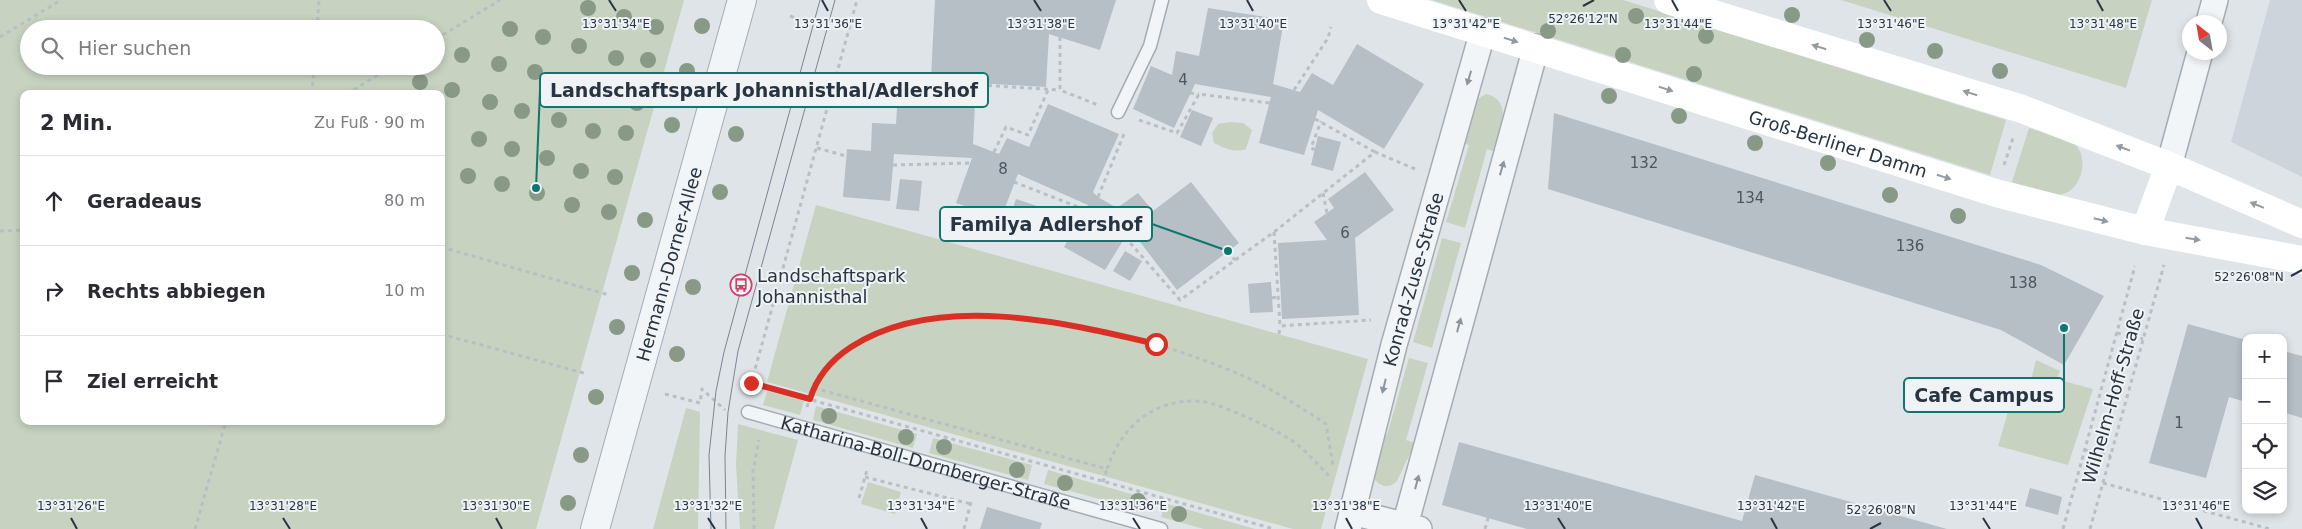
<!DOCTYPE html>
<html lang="de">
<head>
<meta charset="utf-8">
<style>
	:root { --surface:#fff; --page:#f7f7f7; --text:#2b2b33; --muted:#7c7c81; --line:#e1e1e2 }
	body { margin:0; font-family:"DejaVu Sans",sans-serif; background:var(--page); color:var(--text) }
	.controls { position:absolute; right:15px; bottom:15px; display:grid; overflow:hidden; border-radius:10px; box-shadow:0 2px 8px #0003 }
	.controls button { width:45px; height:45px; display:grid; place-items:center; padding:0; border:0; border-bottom:1px solid var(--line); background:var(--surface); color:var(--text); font:25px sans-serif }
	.compass { position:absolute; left:2182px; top:15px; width:45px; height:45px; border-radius:50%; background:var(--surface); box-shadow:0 2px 8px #0003; rotate:329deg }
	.stop { position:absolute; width:15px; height:15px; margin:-11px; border:4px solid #d93025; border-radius:50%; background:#fff }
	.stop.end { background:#d93025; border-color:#fff; box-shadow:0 1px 5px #0008 }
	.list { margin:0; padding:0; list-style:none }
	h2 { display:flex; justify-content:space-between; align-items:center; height:65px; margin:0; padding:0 20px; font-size:21px }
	h2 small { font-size:16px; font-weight:400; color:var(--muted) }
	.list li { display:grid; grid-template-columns:32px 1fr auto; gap:15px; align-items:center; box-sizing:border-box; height:90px; padding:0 20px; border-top:1px solid var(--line) }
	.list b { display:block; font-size:19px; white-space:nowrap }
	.list em { font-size:16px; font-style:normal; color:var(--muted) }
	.icon { flex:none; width:28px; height:28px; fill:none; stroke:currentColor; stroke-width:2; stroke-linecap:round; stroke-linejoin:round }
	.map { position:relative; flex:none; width:2302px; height:529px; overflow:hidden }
	.search { position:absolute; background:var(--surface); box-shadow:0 2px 8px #0003; left:20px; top:20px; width:425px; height:55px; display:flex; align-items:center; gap:12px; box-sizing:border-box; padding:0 18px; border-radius:28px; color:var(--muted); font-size:19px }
	.panel { position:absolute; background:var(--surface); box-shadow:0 2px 8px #0003; left:20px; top:90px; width:425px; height:335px; border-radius:10px }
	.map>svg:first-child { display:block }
	.built { fill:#cdd4db }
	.green { fill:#c7d3c0; fill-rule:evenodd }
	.building { fill:#b6bec6 }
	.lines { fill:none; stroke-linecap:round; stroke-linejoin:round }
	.service-casing { stroke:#a4acb3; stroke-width:15 }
	.minor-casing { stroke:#a4acb3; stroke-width:28 }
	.tertiary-casing { stroke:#a4acb3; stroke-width:30 }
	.path { stroke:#b9bfc4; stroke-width:3; stroke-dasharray:4 4; stroke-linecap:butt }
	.service { stroke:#f2f5f7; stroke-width:12 }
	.minor { stroke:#f2f5f7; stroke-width:25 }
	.tertiary { stroke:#f2f5f7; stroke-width:28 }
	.secondary { stroke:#fff; stroke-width:28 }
	.tram { stroke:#788693; stroke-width:1 }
	.tree { fill:#889a85 }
	.oneway { fill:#939aa0 }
	.oneway2 { fill:#8c949c }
	.route { stroke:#d93025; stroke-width:6 }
	.ticks { fill:none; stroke:#273441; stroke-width:2 }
	.labels { text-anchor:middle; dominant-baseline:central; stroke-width:4; stroke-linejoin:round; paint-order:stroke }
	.number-label { font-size:15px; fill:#4b5662 }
	.street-label { font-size:18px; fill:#273441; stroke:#eff3f6 }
	.poi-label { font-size:18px; fill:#273441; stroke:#eff3f6; text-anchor:start }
	.ticks-label { font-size:12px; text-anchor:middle; fill:#273441; stroke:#eff3f6; stroke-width:4; stroke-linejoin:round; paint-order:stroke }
	.leader { fill:none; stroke:#0f766e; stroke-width:2 }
	.callout-dot { fill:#0f766e; stroke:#eff3f6; stroke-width:2 }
	.callout { fill:#eff3f6; stroke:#0f766e; stroke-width:2 }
	.callout-label { font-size:19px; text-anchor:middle; font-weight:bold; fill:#273441 }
</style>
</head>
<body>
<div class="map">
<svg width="2302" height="529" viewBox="0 0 2302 529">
	<rect width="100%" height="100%" fill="#dfe4e9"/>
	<path class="built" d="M 2270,0 L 2302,0 L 2302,177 L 2231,142 Z"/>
	<g class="green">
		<path d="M 0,0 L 684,0 L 536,529 L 0,529 ZM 29,29 L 436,29 L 436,66 L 29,66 ZM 24,94 L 441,94 L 441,421 L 24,421 Z"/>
		<path d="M 1432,0 L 1623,0 L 2006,120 L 1990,175 Z"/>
		<path d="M 1841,0 L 2152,0 L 2126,88 Z"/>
		<path d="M 1486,94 C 1513,99 1501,133 1496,152 L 1487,149 L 1465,228 L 1446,222 L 1469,145 L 1459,142 C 1465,126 1469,101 1486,94 Z"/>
		<path d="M 1231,122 L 1243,123 L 1252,130 L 1246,149 C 1235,153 1225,149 1214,143 L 1212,133 L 1218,124 Z"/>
		<path d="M 2029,128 C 2041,132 2068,137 2076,145 C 2090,161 2080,195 2057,195 C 2045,195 2024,186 2012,182 Z"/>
		<path d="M 816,205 L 1368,359 L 1321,529 L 1293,529 L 767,382 Z"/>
		<path d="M 1442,238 L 1461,243 L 1432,348 L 1413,342 Z"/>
		<path d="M 1409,358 L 1428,363 L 1406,440 L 1415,443 L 1397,481 C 1390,489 1379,487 1374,478 L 1378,433 L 1387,435 Z"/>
		<path d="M 2036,360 L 2060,371 L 2056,379 L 2093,389 L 2068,465 L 1998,446 L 2010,405 L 2029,388 Z"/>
		<path d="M 767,391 L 804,401 L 800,415 L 763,405 Z"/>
		<path d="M 816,406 L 917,434 L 913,448 L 813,420 Z"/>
		<path d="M 686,408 L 700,412 L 698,529 L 653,529 Z"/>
		<path d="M 738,424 L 798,440 L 774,529 L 740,529 L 736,465 Z"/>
		<path d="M 933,438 L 1032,465 L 1028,480 L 929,453 Z"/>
		<path d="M 1048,470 L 1148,499 L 1144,511 L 1044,484 Z"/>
		<path d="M 868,482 L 901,492 L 895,514 L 861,504 Z"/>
		<path d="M 1165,503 L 1255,529 L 1204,529 L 1161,517 Z"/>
	</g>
	<g class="building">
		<path d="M 935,0 L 1116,0 L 1100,50 L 1049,34 L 1046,87 L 976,83 L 973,144 L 999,154 L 1007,138 L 1029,147 L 1048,104 L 1119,134 L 1093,192 L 1098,197 L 1117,208 L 1138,193 L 1153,211 L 1191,182 L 1239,243 L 1177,290 L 1130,229 L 1105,270 L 1064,247 L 1088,205 L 1018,174 L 1001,218 L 956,203 L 972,158 L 894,154 L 890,201 L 843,197 L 847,149 L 871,151 L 872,123 L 896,124 L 899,76 L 931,78 Z"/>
		<path d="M 1208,8 L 1284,20 L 1273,84 L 1300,92 L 1312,73 L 1333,85 L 1357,44 L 1424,84 L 1384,149 L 1318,110 L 1304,155 L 1259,143 L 1271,97 L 1195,84 L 1174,128 L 1133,109 L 1151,66 L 1172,75 L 1176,51 L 1199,56 Z"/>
		<path d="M 1192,110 L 1213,118 L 1201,146 L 1180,137 Z"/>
		<path d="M 1554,113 L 2041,265 L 2104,296 L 2064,365 L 2001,330 L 1548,189 Z"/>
		<path d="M 1318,136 L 1341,142 L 1333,171 L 1311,165 Z"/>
		<path d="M 1365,172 L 1394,210 L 1355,238 L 1359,315 L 1282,319 L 1278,243 L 1327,240 L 1314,222 L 1334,208 L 1328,199 Z"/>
		<path d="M 900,179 L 922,181 L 919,211 L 896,209 Z"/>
		<path d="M 1016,199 L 1037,206 L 1028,236 L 1006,229 Z"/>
		<path d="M 1125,251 L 1142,261 L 1130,281 L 1113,271 Z"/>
		<path d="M 1271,282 L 1273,312 L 1250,313 L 1248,284 Z"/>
		<path d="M 2188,324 L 2246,340 L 2246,402 L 2229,397 L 2206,478 L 2149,463 Z"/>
		<path d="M 2283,351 L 2302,356 L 2302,418 L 2283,412 Z"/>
		<path d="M 1459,442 L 1742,521 L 1755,475 L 1947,529 L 1527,529 L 1442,505 Z"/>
		<path d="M 2030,488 L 2062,497 L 2058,515 L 2025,506 Z"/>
		<path d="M 987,507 L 1042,523 L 1040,529 L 980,529 Z"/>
	</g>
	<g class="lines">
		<g class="service-casing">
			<g id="service">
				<path d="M 1118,112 L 1150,46 L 1162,0"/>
				<path id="s1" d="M 748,412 L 1161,529"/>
			</g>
		</g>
		<g class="minor-casing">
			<g id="minor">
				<path d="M 2209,22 L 2215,0"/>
				<path d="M 2169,166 L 2200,52"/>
				<path d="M 1352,512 L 1419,529"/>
				<path id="s2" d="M 1348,529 L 1394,345 L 1483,31"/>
				<path d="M 1404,529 L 1536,47"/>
			</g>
		</g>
		<g class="tertiary-casing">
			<g id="tertiary">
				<path id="s3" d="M 595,529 L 742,0"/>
			</g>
		</g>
		<g class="path">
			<path d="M 790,16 L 804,21"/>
			<path d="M 317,29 L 319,0"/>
			<path d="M 0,37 L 61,0"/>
			<path d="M 1060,37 L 1060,90 L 1098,105"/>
			<path d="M 436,39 L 500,0"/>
			<path d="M 980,85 L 1060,90"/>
			<path d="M 1294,90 L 1328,38 L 1331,27"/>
			<path d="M 1190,93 L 1199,94"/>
			<path d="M 312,94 L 314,66"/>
			<path d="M 347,94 L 392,66"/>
			<path d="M 1315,119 L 1375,152"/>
			<path d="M 1139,120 L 1177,133 L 1199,94 L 1270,103"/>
			<path d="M 817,148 L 846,156"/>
			<path d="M 1315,150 L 1311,148 L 1321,121"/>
			<path d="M 994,152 L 1006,127 L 1028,135 L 1048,90"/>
			<path d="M 893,165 L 971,163"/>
			<path d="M 2004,165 L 2013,138"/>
			<path d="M 1014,182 L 1086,210"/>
			<path d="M 1323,193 L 1327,213"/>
			<path d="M 1098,197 L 1124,134"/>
			<path d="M 0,231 L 24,230"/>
			<path d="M 1274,232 L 1280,326 L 1371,320"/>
			<path d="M 1125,237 L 1180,300 L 1274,232 L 1375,152 L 1415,169"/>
			<path d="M 441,247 L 609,295"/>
			<path d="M 1228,251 L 1235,260"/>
			<path d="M 1272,298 L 1277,297"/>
			<path d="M 2117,333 L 2143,339"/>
			<path d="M 441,334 L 587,374"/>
			<path d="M 1279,334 L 1280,326"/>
			<path d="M 751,383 L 1274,529"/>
			<path d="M 751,384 L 857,0"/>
			<path d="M 814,388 L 1107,469 C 1121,428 1151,400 1197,401 C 1215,402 1234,412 1251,419 C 1264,425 1279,432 1291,440 C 1305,449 1318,465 1330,477"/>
			<path d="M 665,394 L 700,403 L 702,389 L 725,410"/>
			<path d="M 807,407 C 810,396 814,384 820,375 C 828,362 841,353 854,345 C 950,283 1143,332 1241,375 C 1271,388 1299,406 1326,424 L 1333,466"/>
			<path d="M 2085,450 L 2111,456"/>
			<path d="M 865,477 L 971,504"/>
			<path d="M 1103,482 L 1107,469"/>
			<path d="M 2103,483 L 2270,529"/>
			<path d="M 859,498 L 867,470"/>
			<path d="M 195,529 L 226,421"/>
			<path d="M 754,529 L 753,471 L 759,440"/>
			<path d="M 964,529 L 971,502"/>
			<path d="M 1485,529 L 1488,518"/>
			<path d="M 2063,529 L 2135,266"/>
			<path d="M 2090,529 L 2164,265"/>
		</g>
		<use href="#service" class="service"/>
		<use href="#minor" class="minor"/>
		<use href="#tertiary" class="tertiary"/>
		<g class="secondary">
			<path id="s4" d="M 1381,0 L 1996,193 L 2145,231 L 2302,260"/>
			<path d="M 1668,0 L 2022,109 L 2169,166 L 2302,224"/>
			<path d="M 2145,231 L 2169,166"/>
		</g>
		<g class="tram">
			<path d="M 711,529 L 709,455 L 716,391 L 724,352 L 820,0"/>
			<path d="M 726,529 L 725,456 L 728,412 L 738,351 L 835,0"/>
		</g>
	</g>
	<g class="tree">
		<circle cx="588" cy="8" r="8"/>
		<circle cx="1792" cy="15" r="8"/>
		<circle cx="1636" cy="16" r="8"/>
		<circle cx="624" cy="17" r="8"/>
		<circle cx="702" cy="26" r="8"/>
		<circle cx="656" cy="27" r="8"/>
		<circle cx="510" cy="29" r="8"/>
		<circle cx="1548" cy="31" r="8"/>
		<circle cx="1706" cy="36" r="8"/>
		<circle cx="543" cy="37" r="8"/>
		<circle cx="1867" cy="40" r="8"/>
		<circle cx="579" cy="46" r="8"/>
		<circle cx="1935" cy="51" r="8"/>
		<circle cx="462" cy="55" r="8"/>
		<circle cx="1623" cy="55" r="8"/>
		<circle cx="616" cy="58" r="8"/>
		<circle cx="648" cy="60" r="8"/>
		<circle cx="499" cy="64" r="8"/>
		<circle cx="687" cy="71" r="8"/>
		<circle cx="2000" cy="71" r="8"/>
		<circle cx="535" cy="72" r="8"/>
		<circle cx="1694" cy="74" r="8"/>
		<circle cx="420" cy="82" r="8"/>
		<circle cx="452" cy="90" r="8"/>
		<circle cx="1609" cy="96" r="8"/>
		<circle cx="490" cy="102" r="8"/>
		<circle cx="637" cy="103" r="8"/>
		<circle cx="522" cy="111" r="8"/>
		<circle cx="1679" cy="116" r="8"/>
		<circle cx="559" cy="120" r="8"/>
		<circle cx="672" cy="125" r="8"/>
		<circle cx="593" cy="131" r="8"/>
		<circle cx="626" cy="133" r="8"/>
		<circle cx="736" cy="134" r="8"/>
		<circle cx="479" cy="139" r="8"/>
		<circle cx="1755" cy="143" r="8"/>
		<circle cx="512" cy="149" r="8"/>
		<circle cx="547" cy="158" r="8"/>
		<circle cx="1828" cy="163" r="8"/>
		<circle cx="581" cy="171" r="8"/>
		<circle cx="468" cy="176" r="8"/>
		<circle cx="615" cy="177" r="8"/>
		<circle cx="502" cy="184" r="8"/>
		<circle cx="720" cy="192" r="8"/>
		<circle cx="537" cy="193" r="8"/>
		<circle cx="1890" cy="195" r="8"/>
		<circle cx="572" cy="205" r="8"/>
		<circle cx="609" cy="212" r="8"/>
		<circle cx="1958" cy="216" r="8"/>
		<circle cx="645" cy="220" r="8"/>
		<circle cx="632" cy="273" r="8"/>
		<circle cx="693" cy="287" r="8"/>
		<circle cx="617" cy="327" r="8"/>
		<circle cx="677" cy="354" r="8"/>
		<circle cx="596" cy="397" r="8"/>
		<circle cx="829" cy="416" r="8"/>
		<circle cx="906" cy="437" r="8"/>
		<circle cx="944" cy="447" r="8"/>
		<circle cx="581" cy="455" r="8"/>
		<circle cx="1017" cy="470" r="8"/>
		<circle cx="1065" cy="483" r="8"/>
		<circle cx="1138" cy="501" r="8"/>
		<circle cx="568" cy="503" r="8"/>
		<circle cx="1179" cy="514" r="8"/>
	</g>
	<defs><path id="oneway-solid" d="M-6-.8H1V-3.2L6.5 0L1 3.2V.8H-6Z" transform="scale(1.25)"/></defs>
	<g class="oneway">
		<use href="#oneway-solid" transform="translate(1511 40) rotate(17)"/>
		<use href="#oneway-solid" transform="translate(1819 47) rotate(-163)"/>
		<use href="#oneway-solid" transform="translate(1666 89) rotate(18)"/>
		<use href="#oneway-solid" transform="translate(1970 93) rotate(-163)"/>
		<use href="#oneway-solid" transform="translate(2123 148) rotate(-159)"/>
		<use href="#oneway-solid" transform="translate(1944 177) rotate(18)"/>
		<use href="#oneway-solid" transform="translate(2257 205) rotate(-158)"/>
		<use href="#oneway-solid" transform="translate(2101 220) rotate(14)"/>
		<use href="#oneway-solid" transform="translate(2193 239) rotate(9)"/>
	</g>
	<g class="oneway2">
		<use href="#oneway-solid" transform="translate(1469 78) rotate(106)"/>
		<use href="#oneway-solid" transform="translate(1502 168) rotate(-74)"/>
		<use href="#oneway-solid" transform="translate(1459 325) rotate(-75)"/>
		<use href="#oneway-solid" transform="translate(1384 386) rotate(104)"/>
		<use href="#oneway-solid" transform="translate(1417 482) rotate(-75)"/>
	</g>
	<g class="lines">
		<path class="route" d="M 751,383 L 810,399 C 817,376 831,360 851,347 C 937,292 1064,322 1156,344"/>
	</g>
	<path class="ticks" d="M 609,0 L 616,11M 822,0 L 828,11M 1034,0 L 1041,11M 1247,0 L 1253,11M 1459,0 L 1466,11M 1672,0 L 1678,11M 1884,0 L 1891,11M 2097,0 L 2103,11M 1583,6 L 1594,0M 2291,276 L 2302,270M 71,518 L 77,529M 283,518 L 290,529M 496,518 L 502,529M 708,518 L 715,529M 921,518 L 927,529M 1133,518 L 1140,529M 1346,518 L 1352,529M 1558,518 L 1565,529M 1771,518 L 1777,529M 1983,518 L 1990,529M 2196,518 L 2202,529M 1870,529 L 1881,523"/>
	<defs>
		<g id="bus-ring" transform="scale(1.125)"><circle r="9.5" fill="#eff3f6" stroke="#d43e69" stroke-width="1.5"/><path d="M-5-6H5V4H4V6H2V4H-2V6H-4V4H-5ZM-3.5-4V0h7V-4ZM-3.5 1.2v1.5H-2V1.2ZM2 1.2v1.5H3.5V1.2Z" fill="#d43e69"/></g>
	</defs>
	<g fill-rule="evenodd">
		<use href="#bus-ring" x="741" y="285"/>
	</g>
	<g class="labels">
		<g class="number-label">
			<text x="1183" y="80">4</text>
			<text x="1644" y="163">132</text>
			<text x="1003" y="169">8</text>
			<text x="1750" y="198">134</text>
			<text x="1345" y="233">6</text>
			<text x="1910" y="246">136</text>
			<text x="2023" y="283">138</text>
			<text x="2179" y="423">1</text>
		</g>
		<g class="street-label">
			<text stroke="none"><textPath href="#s4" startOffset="479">Groß-Berliner Damm</textPath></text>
			<text stroke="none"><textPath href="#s3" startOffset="275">Hermann-Dorner-Allee</textPath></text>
			<text stroke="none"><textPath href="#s2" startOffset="258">Konrad-Zuse-Straße</textPath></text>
			<text transform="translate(2113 396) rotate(-74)">Wilhelm-Hoff-Straße</text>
			<text stroke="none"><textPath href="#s1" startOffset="185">Katharina-Boll-Dornberger-Straße</textPath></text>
		</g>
		<g class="poi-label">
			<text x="757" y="275">Landschaftspark<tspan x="757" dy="21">Johannisthal</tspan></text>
		</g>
	</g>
	<g class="ticks-label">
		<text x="1583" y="23">52°26'12"N</text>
		<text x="1466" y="28">13°31'42"E</text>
		<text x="1678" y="28">13°31'44"E</text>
		<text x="2103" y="28">13°31'48"E</text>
		<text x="616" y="28">13°31'34"E</text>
		<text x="828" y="28">13°31'36"E</text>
		<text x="1041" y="28">13°31'38"E</text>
		<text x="1253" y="28">13°31'40"E</text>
		<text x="1891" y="28">13°31'46"E</text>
		<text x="2249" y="281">52°26'08"N</text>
		<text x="71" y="510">13°31'26"E</text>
		<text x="283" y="510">13°31'28"E</text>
		<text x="496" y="510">13°31'30"E</text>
		<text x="708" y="510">13°31'32"E</text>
		<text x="921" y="510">13°31'34"E</text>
		<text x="1133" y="510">13°31'36"E</text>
		<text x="1346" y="510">13°31'38"E</text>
		<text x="1558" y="510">13°31'40"E</text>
		<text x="1771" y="510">13°31'42"E</text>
		<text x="1983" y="510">13°31'44"E</text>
		<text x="2196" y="510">13°31'46"E</text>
		<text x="1881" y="514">52°26'08"N</text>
	</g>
	<path class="leader" d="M536 188L540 90M1228 251L1152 224M2064 328L2064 395"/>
	<g class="callout-dot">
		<circle cx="536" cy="188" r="5"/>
		<circle cx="1228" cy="251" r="5"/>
		<circle cx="2064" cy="328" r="5"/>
	</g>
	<g class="callout">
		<rect x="540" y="73" width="448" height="34" rx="5"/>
		<rect x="940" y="207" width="212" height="34" rx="5"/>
		<rect x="1904" y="378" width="160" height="34" rx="5"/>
	</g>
	<g class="callout-label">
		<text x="764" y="97">Landschaftspark Johannisthal/Adlershof</text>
		<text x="1046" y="231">Familya Adlershof</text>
		<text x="1984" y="402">Cafe Campus</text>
	</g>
</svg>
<div class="controls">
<button>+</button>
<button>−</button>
<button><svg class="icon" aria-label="locate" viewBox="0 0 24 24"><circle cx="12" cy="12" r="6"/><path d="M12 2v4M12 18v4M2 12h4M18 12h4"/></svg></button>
<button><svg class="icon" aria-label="layers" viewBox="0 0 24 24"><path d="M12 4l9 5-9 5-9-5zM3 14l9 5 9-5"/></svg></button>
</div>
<svg class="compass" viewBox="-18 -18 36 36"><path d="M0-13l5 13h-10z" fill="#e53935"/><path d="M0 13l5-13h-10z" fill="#7c7c81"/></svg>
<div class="stop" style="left:1156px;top:344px"></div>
<div class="stop end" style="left:751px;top:383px"></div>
<div class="search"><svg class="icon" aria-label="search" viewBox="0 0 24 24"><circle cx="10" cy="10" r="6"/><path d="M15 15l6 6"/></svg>Hier suchen</div>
<section class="panel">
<h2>2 Min.<small>Zu Fuß · 90 m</small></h2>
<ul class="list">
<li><svg class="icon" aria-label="ahead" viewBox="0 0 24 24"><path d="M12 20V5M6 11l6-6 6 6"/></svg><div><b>Geradeaus</b></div><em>80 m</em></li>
<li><svg class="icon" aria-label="right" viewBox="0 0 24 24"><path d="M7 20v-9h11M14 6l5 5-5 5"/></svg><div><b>Rechts abbiegen</b></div><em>10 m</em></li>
<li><svg class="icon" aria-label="arrive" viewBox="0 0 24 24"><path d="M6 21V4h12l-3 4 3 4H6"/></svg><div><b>Ziel erreicht</b></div></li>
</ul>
</section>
</div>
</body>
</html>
